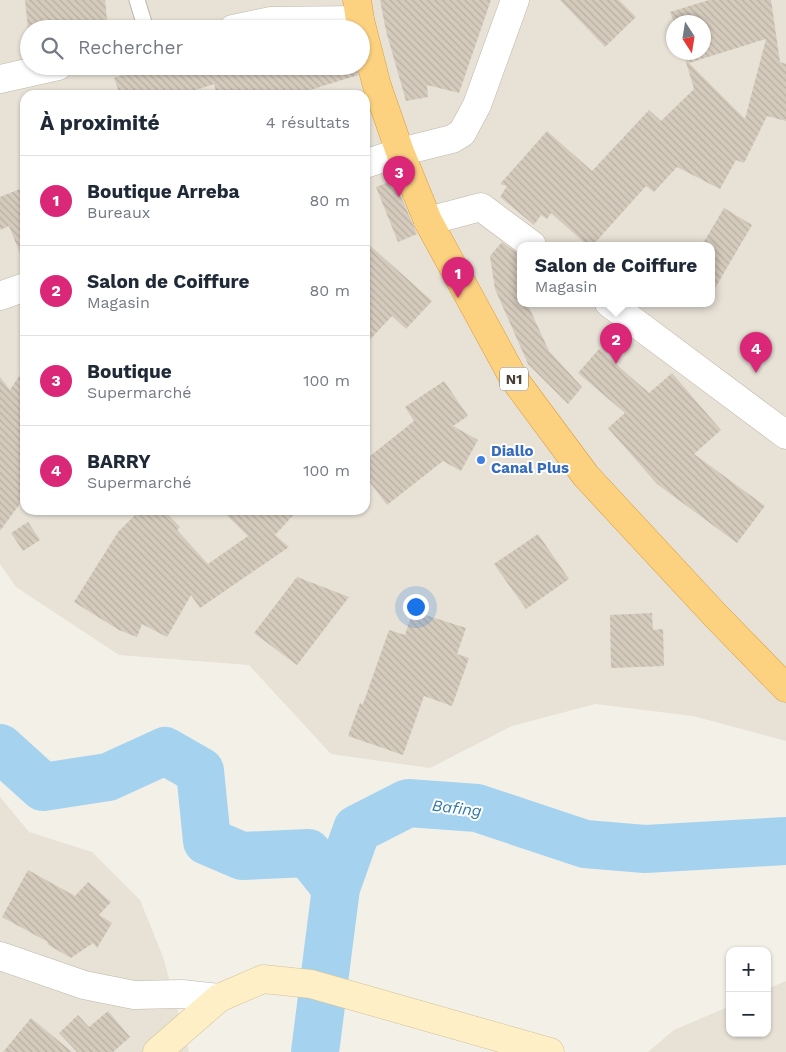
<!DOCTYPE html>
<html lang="fr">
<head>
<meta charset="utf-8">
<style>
	:root { --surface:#fff; --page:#f6f6f7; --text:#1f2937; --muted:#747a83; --line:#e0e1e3; --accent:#db2777 }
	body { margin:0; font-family:"Work Sans",sans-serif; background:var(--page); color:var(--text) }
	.controls { position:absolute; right:15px; bottom:15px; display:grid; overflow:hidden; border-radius:10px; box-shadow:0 1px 4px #0004 }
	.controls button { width:45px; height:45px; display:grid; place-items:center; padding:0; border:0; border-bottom:1px solid var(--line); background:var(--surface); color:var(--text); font:25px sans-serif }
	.compass { position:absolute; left:666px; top:15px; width:45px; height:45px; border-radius:50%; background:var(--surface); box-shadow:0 1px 4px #0004; rotate:168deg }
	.you { position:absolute; left:415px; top:606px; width:18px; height:18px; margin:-12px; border:4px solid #fff; border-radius:50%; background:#1a73e8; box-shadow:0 0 0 8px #1a73e833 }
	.badge { display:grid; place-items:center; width:32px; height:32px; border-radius:50%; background:var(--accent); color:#fff; font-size:16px; font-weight:700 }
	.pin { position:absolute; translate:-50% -41px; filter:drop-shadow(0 1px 2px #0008) }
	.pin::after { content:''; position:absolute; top:26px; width:18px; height:15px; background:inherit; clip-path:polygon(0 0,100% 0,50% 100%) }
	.popup { position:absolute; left:517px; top:242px; width:198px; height:65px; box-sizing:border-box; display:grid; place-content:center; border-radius:10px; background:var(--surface); filter:drop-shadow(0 1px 4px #0005); font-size:16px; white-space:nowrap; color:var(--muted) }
	.popup b { font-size:19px; color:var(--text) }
	.popup::after { content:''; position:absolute; left:50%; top:100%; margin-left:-10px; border:10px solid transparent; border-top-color:var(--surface) }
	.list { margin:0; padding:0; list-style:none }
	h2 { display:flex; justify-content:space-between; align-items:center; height:65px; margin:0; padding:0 20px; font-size:21px }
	h2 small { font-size:16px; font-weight:400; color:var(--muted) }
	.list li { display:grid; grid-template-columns:32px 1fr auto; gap:15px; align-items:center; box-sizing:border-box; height:90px; padding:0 20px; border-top:1px solid var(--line) }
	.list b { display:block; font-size:19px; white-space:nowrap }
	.list p { margin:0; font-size:16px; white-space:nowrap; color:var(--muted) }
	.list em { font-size:16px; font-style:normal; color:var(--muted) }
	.icon { flex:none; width:28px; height:28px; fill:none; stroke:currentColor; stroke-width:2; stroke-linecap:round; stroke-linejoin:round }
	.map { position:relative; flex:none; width:786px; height:1052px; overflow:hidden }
	.search { position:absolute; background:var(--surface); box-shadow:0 1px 4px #0004; left:20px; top:20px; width:350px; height:55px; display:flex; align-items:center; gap:12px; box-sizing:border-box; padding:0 18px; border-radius:28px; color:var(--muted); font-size:19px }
	.panel { position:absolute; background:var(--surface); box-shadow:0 1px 4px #0004; left:20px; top:90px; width:350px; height:425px; border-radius:15px }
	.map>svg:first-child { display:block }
	.residential { fill:#e7e1d6; fill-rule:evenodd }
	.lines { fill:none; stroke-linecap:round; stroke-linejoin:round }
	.river { stroke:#a5d3ef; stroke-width:48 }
	.building { fill:url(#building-back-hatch); fill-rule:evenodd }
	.service-casing { stroke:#bfb7aa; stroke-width:17 }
	.minor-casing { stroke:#bfb7aa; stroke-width:29 }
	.secondary-casing { stroke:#d3c298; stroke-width:29 }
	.trunk-casing { stroke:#db9c3a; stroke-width:29 }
	.service { stroke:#fff; stroke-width:15 }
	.minor { stroke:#fff; stroke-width:28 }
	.secondary { stroke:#feefc7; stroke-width:28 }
	.trunk { stroke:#fcd280; stroke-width:28 }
	.shop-dot { fill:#3f7fe0; stroke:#fff; stroke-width:2 }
	.labels { text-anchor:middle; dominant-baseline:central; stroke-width:4; stroke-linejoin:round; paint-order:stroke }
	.shield { fill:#fff; stroke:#7e7972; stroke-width:1 }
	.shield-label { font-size:14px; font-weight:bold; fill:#474036 }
	.shop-label { font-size:15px; font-weight:bold; fill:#366cbe; stroke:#fff; text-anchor:start }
	.water-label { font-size:16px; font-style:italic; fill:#2f79a9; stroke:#fff }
</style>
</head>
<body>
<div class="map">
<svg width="786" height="1052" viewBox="0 0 786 1052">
	<defs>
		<pattern id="building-back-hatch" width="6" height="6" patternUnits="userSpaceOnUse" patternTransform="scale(1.25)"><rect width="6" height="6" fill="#d5cbbd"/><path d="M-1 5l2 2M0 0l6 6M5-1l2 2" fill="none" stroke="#b8afa3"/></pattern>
	</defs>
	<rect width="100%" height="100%" fill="#f3f0e8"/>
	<g class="residential">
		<path d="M 0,0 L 786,0 L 786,741 L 693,716 L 595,704 L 512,726 L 430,768 L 331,754 L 249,665 L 119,655 L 16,587 L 0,564 ZM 674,22 L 704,22 L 704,52 L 674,52 ZM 29,29 L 361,29 L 361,66 L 29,66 ZM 25,95 L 365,95 L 365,510 L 25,510 ZM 521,245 L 711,245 L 711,303 L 521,303 Z"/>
		<path d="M 0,797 L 29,832 L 92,852 L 140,900 L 163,957 L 189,1052 L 0,1052 Z"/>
		<path d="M 786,981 L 786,1052 L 648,1052 L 674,1030 L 730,1006 L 730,1033 L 767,1033 L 767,989 Z"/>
	</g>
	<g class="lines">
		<g class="river">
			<path d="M 0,748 L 43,787 L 108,777 L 165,751 L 200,771 L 207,841 L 242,856 L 308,853 L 336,888"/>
			<path d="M 315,1052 L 336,888 L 357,829 L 408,803 L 477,808 L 585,844 L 645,849 L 786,841"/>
		</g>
	</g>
	<g class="building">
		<path d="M 25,0 L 105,0 L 108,29 L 28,29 Z"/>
		<path d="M 380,0 L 491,0 L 459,93 L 427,85 L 428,97 L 406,101 L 386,31 Z"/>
		<path d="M 560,0 L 619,0 L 636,17 L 605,47 Z"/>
		<path d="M 709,0 L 771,0 L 780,62 L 786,64 L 786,121 L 767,116 L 744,163 L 736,160 L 720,189 L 677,167 L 654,192 L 646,186 L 593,245 L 587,245 L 551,213 L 547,219 L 541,215 L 534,225 L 500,197 L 507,186 L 500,184 L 547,131 L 592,171 L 649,110 L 661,121 L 694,89 L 683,52 L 704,52 L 704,22 L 674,22 L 670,12 ZM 766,39 L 745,119 L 689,63 Z"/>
		<path d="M 148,66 L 356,66 L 358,75 L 294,95 L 217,95 L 214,84 L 181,95 L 120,95 L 114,78 Z"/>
		<path d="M 394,180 L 417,234 L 398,242 L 376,187 Z"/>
		<path d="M 25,187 L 25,263 L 24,263 L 9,226 L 0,230 L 0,197 Z"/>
		<path d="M 724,208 L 752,225 L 711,295 L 711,245 L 702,245 Z"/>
		<path d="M 365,241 L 432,301 L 406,329 L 392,316 L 365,345 Z"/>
		<path d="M 502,242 L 521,256 L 521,303 L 527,303 L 549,351 L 582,387 L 568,404 L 528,364 L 495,289 L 490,256 Z"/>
		<path d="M 599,349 L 649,393 L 672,373 L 721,430 L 694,454 L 765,506 L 737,543 L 657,484 L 608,428 L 625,413 L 578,373 Z"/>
		<path d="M 25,367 L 25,497 L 0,531 L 0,377 L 10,390 Z"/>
		<path d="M 444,381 L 468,416 L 453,426 L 478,440 L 461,471 L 443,461 L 387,505 L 365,476 L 365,460 L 414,421 L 405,407 Z"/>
		<path d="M 140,510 L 164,510 L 180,527 L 177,530 L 208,564 L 248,536 L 221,510 L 298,510 L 275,535 L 289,547 L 200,608 L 191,595 L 167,637 L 142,624 L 137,637 L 119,630 L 74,602 L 118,532 Z"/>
		<path d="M 28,522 L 40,540 L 23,551 L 11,533 Z"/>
		<path d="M 538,534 L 569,579 L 526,609 L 494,564 Z"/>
		<path d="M 297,577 L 349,597 L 297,665 L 254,633 Z"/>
		<path d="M 413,611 L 466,628 L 457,654 L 469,658 L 452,706 L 424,696 L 403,755 L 348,736 L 360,703 L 363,704 L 389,630 L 405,635 Z"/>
		<path d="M 652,613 L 653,630 L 663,629 L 664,666 L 611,668 L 610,615 Z"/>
		<path d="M 28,870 L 75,896 L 88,882 L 111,902 L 99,915 L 112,923 L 97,948 L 93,943 L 71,958 L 47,944 L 48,942 L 2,917 Z"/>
		<path d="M 108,1011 L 130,1037 L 113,1052 L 77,1052 L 59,1033 L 78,1015 L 89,1027 Z"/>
		<path d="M 31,1018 L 72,1052 L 3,1052 Z"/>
	</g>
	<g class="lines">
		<g class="service-casing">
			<path id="service" d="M 137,0 L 146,29"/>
		</g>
		<g class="minor-casing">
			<g id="minor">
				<path d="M 233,29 L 271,21 L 360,20"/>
				<path d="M 0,79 L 58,66"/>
				<path d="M 365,164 L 400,152 L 452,139 L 462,133 L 477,105 L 515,0"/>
				<path d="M 428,221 L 481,207 L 532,245"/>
				<path d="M 0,296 L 25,287"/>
				<path d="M 609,303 L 786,435"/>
				<path d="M 0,956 L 84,985 L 134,995 L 182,994 L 219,998"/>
			</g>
		</g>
		<g class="secondary-casing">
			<path id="secondary" d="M 157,1052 L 219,998 L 263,979 L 311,984 L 550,1052"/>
		</g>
		<g class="trunk-casing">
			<path id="trunk" d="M 357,0 L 360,20 L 377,86 L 400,152 L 428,221 L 514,379 L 586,476 L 715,615 L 786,688"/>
		</g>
		<use href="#service" class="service"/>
		<use href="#minor" class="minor"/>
		<use href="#secondary" class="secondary"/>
		<use href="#trunk" class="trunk"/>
	</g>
	<circle class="shop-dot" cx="481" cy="460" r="5"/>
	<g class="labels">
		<rect class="shield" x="500" y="367.5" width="28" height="23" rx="4"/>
		<g class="shield-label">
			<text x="514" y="379">N1</text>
		</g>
		<g class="shop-label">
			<text x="491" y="451">Diallo<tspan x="491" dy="17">Canal Plus</tspan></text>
		</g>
		<g class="water-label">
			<text transform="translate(457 808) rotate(7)">Bafing</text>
		</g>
	</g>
</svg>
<div class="controls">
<button>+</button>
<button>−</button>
</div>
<svg class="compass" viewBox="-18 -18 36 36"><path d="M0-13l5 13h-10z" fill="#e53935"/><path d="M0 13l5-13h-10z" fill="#747a83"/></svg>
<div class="you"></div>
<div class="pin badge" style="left:458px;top:298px">1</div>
<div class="pin badge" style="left:616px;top:364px">2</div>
<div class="popup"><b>Salon de Coiffure</b>Magasin</div>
<div class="pin badge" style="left:399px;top:197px">3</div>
<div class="pin badge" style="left:756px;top:373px">4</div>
<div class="search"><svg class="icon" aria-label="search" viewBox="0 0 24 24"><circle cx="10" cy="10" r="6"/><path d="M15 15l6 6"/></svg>Rechercher</div>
<section class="panel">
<h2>À proximité<small>4 résultats</small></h2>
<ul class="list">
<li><span class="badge">1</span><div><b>Boutique Arreba</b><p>Bureaux</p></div><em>80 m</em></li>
<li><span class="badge">2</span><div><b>Salon de Coiffure</b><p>Magasin</p></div><em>80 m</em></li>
<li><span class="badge">3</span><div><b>Boutique</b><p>Supermarché</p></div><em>100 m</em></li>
<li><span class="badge">4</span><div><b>BARRY</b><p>Supermarché</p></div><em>100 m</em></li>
</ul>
</section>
</div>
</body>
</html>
